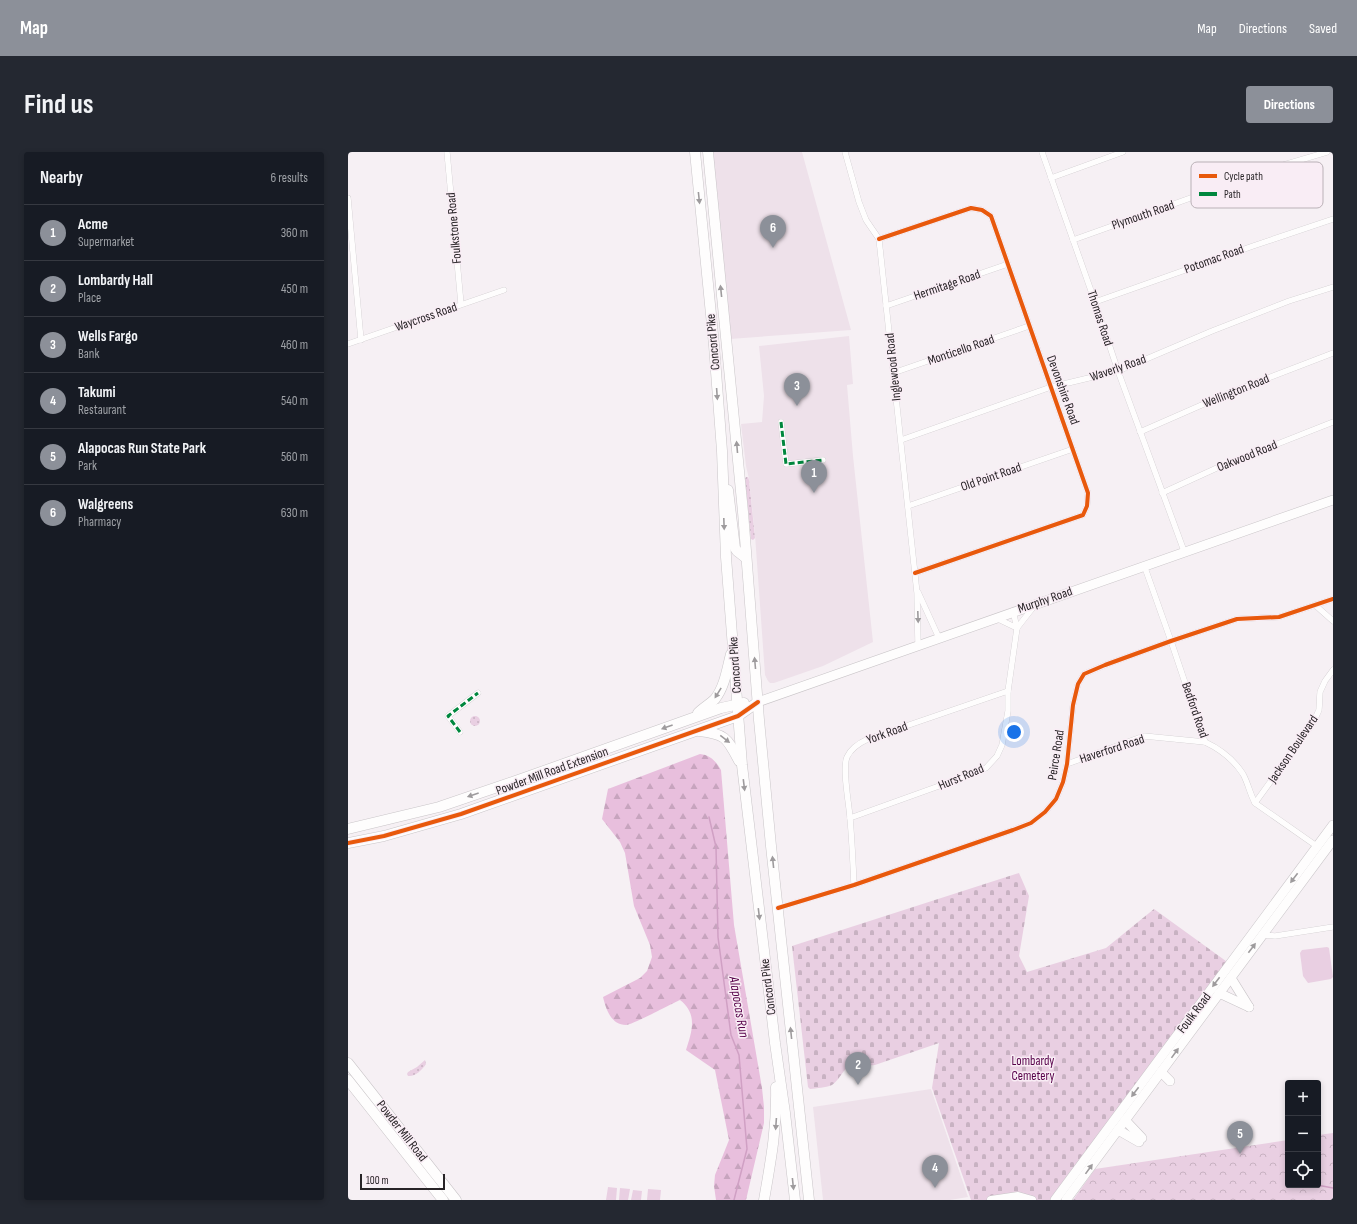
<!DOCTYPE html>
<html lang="en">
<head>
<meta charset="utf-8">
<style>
	:root { --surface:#171b24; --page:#242831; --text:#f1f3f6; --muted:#9ea1a6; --line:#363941; --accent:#8c9099 }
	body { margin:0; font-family:"Sofia Sans Condensed",sans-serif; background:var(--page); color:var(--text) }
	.controls { position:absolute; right:12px; bottom:12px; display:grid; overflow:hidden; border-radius:4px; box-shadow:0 2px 6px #0003 }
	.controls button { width:36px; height:36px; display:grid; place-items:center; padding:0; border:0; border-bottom:1px solid var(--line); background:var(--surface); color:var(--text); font:20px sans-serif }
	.scale { position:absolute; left:12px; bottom:10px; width:85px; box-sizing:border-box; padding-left:4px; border:2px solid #282427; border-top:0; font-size:11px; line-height:14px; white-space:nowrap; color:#282427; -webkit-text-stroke:3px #f9edf5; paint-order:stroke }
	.you { position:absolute; left:666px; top:580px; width:14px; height:14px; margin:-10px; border:3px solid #fff; border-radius:50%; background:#1a73e8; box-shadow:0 0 0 6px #1a73e833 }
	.badge { display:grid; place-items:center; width:26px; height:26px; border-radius:50%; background:var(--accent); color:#fff; font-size:13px; font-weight:700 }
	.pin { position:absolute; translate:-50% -33px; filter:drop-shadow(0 1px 2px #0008) }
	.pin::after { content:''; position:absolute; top:21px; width:14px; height:12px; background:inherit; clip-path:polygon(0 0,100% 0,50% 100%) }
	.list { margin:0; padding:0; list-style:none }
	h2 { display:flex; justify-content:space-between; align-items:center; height:52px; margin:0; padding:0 16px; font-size:17px }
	h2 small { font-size:13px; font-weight:400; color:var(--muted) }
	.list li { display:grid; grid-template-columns:26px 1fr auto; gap:12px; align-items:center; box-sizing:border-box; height:56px; padding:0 16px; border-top:1px solid var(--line) }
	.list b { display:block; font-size:15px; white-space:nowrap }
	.list p { margin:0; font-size:13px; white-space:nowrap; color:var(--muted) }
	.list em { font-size:13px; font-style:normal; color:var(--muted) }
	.icon { flex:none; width:22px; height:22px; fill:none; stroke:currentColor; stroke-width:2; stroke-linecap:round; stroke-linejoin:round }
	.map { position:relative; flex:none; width:985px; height:1048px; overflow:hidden; border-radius:4px }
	header { display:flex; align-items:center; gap:24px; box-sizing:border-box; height:56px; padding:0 20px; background:var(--accent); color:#fff }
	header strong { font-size:19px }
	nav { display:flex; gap:22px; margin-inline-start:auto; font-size:14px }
	.intro { display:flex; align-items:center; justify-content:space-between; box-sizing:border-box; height:96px; padding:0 24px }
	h1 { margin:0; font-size:28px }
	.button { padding:10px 18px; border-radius:4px; background:var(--accent); color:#fff; font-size:14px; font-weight:700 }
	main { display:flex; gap:24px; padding:0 24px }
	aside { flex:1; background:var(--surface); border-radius:4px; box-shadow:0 2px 6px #0003 }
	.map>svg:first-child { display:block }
	.built { fill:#eee1ea }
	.grass { fill:url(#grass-dots) }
	.forest { fill:url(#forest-firs) }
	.cemetery { fill:url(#cemetery-stones) }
	.park { fill:url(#park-crowns) }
	.pitch { fill:#e9cfe2 }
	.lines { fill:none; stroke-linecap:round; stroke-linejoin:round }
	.stream { stroke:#d0a0c4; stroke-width:1.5 }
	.street-casing { stroke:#c9c5c8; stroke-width:6 }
	.secondary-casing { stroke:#c9c5c8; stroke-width:9 }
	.primary-casing { stroke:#c9c5c8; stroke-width:10 }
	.highway-casing { stroke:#c9c5c8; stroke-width:11 }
	.street { stroke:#fefdfd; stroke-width:5.5 }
	.secondary { stroke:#fefdfd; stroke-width:8 }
	.primary { stroke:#fefdfd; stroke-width:9 }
	.highway { stroke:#fefdfd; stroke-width:10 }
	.quiet { stroke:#00873e; stroke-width:3; stroke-dasharray:6 3; stroke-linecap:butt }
	.cycleway-casing { stroke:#f9edf5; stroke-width:6 }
	.cycleway { stroke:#e8590c; stroke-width:4 }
	.oneway { fill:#9e9b9d }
	.labels { text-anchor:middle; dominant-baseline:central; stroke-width:3; stroke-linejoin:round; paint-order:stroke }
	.street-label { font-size:13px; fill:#282427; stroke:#f9edf5 }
	.park-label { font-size:13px; fill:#560149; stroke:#f9edf5 }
	.water-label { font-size:14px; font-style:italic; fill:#58044b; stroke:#f9edf5 }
	.key { fill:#f9edf5; stroke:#bab1b7; stroke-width:1 }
	.key-label { font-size:11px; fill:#282427 }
</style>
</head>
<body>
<header>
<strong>Map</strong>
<nav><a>Map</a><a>Directions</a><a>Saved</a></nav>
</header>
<div class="intro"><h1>Find us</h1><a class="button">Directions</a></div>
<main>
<aside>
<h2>Nearby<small>6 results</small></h2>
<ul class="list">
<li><span class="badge">1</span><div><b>Acme</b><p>Supermarket</p></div><em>360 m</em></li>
<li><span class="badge">2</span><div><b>Lombardy Hall</b><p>Place</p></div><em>450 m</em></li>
<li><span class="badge">3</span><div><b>Wells Fargo</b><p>Bank</p></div><em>460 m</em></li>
<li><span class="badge">4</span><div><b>Takumi</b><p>Restaurant</p></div><em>540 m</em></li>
<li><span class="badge">5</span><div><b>Alapocas Run State Park</b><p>Park</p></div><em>560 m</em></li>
<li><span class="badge">6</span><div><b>Walgreens</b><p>Pharmacy</p></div><em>630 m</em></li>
</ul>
</aside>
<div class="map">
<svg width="985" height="1048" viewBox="0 0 985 1048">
	<defs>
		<pattern id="grass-dots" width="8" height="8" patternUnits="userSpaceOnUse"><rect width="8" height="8" fill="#e9cfe2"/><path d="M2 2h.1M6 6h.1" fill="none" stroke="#c8b2c2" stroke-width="1.8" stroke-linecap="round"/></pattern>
		<pattern id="forest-firs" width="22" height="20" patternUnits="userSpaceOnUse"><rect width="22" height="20" fill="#e8bfdd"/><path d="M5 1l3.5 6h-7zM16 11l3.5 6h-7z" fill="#c7a4be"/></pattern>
		<pattern id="cemetery-stones" width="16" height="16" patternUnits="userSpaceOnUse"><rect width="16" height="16" fill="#e9cfe2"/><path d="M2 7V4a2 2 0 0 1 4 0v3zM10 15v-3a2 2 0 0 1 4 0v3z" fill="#c8b2c2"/></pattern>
		<pattern id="park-crowns" width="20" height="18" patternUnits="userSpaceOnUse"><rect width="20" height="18" fill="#e9cfe2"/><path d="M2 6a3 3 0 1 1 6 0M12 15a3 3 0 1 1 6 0" fill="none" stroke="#c8b2c2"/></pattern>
	</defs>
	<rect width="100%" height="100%" fill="#f6f0f4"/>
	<g class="built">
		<path d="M 365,0 L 454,0 L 503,178 L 382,187 Z"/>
		<path d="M 501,184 L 505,232 L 499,233 L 505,304 L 525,490 L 475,514 L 426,531 L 422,531 L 420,529 L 417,523 L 407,383 L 401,327 L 398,314 L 393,272 L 414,270 L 416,244 L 411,194 Z"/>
		<path d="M 583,937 L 620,1045 L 602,1048 L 475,1048 L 465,955 Z"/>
	</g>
	<g class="grass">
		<path d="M 398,325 L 400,325 L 401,328 L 407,386 L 405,388 L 403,387 L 397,327 Z"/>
		<circle cx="127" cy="569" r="5"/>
		<path d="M 77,908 L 78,912 C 74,918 67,925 60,924 L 59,922 L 60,920 L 69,915 Z"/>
	</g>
	<path class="forest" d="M 352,602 C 362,603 368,609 373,618 L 386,773 L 414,936 L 416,955 L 416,971 L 398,1048 L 368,1048 L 366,1034 L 367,1023 L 381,988 L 367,918 L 338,898 C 344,879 350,862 332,848 C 323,852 284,873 278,873 C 263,873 258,857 255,845 L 292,826 L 299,819 L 304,805 L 302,793 L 286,754 L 277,701 L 272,690 L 254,667 L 260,637 Z"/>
	<path class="cemetery" d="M 671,721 L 681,744 L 671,804 L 679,820 L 758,796 L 806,757 L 882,812 L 707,1048 L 623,1048 L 584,936 L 591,891 L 527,913 C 519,914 511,911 504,913 C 494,917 492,928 484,933 C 477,936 469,936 462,937 L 460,935 L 444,794 Z"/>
	<path class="park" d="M 985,981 L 985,1048 L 725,1048 L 747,1017 L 940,988 L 940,1033 L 970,1033 L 970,983 Z"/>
	<g class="pitch">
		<path d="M 979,795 L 981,796 L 985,825 L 983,827 L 960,831 L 955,824 L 952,801 L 954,798 Z"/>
		<path d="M 260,1035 L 269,1036 L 268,1048 L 258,1048 Z"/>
		<path d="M 272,1036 L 282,1037 L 280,1048 L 271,1048 Z"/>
		<path d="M 300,1037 L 313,1038 L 312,1048 L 299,1048 Z"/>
		<path d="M 285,1038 L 294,1039 L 293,1048 L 283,1048 Z"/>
	</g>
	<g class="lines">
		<g class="stream">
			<path d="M 361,665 L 368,695 L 370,785 L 383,883 L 391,903 L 399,997 L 386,1048"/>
			<path d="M 969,1033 L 985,1036"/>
		</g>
		<g class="street-casing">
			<g id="street">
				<path d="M 99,0 L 113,152"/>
				<path d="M 497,0 L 511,50 L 518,68 L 531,87 L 569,441 L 570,493"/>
				<path d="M 694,0 L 747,150 L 770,219 L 836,399"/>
				<path d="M 703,26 L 775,0"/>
				<path d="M 0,46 L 13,188"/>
				<path d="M 531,87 L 623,56 L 634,58 L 643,64 L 740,341 L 739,354 L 735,363 L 567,421"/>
				<path d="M 725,88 L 932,14 L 979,0"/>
				<path d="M 747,150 L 905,94 L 985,67"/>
				<path d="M 538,154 L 660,112"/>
				<path d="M 0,192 L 156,138"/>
				<path d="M 545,221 L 681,174"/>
				<path d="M 433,270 L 438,312 L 475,308"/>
				<path d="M 792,280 L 881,241 L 985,201"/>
				<path d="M 553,288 L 703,235 L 770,219 L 864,179 L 941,149 L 985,135"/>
				<path d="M 814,341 L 871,315 L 985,270"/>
				<path d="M 560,354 L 725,297"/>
				<path d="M 796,413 L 823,489 L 857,590 C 872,597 886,608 895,622 C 900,631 902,642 907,651 L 970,695"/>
				<path d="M 570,440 L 591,486"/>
				<path d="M 967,453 L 985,469"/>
				<path d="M 648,466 L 669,476"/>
				<path d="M 669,476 L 687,453"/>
				<path d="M 112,580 L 100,564 L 130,541"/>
				<path d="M 719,612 L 796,584 L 857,590"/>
				<path d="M 907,651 L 965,571 L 971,558 L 972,540 L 977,529 L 985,518"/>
				<path d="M 502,666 L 591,634 L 638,616 L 649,604 L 654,593 L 660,559 L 660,539 L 669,476 L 665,459"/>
				<path d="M 506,733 C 505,711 504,688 502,666 C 501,651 494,617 499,605 C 503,596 511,591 520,587 L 660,539"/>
				<path d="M 430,756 L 506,733 L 665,678 L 683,671 L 697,660 L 708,647 L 715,630 L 719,612 L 725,553 L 730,532 L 736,522 L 757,513 L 823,489 L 889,467 L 931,465 L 985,447"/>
				<path d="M 914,783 L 927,784 L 985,775"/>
			</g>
		</g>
		<g class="secondary-casing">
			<path id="secondary" d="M 643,1048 L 670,1044 L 684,1048"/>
		</g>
		<g class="primary-casing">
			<g id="primary">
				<path d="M 410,550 L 985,348"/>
				<path d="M 883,826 L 901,855"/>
				<path d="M 871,841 L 901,855"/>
				<path d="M 813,920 L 822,929"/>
				<path d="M 777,968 L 794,986"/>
				<path d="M 770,978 L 791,990"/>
				<path d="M 707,1048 L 985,673"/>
				<path d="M 718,1048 L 985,688"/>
			</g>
		</g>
		<g class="highway-casing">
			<g id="highway">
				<path d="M 347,0 L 366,193 L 374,299 L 378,405 L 394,613 L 427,891 L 437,961 L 447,1048"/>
				<path d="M 360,0 L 395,360 L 411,568 L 423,694 L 461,1048"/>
				<path d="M 380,338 L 387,396 L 389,399 L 398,406"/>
				<path d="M 350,561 C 355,556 362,552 367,547 C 377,534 379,517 383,502"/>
				<path d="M 351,579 C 378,582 379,586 391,609"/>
				<path d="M 0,677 L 91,655 L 176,626 L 373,556 L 396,551"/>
				<path d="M 0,691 L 36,684 L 113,662 L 390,564 L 410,550"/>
				<path d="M 0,911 L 108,1048"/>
				<path d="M 0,928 L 95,1048"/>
				<path d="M 416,1048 C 423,1008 429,976 428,935"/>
			</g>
		</g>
		<use href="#street" class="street"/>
		<use href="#secondary" class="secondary"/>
		<use href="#primary" class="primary"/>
		<use href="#highway" class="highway"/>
		<g class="quiet">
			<path d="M 433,270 L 438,312 L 475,308"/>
			<path d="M 112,580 L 100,564 L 130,541"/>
		</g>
		<g class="cycleway-casing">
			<g id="cycleway">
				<path d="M 531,87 L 623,56 L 634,58 L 643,64 L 740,341 L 739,354 L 735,363 L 567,421"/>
				<path d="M 0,691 L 36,684 L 113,662 L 390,564 L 410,550"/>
				<path d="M 430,756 L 506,733 L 665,678 L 683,671 L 697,660 L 708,647 L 715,630 L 719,612 L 725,553 L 730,532 L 736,522 L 757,513 L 823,489 L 889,467 L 931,465 L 985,447"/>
			</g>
		</g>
		<use href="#cycleway" class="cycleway"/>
	</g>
	<defs><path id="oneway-solid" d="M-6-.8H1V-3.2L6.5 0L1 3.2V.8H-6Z"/></defs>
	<g class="oneway">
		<use href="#oneway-solid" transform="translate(351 46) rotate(84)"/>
		<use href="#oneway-solid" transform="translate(373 139) rotate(-96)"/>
		<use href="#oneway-solid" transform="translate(369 242) rotate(86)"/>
		<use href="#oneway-solid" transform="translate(389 295) rotate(-95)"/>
		<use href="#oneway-solid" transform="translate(376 372) rotate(88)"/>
		<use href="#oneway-solid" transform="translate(570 465) rotate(88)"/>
		<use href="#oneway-solid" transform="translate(407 511) rotate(-95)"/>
		<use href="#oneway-solid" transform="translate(370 541) rotate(122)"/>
		<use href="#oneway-solid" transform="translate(319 575) rotate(160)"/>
		<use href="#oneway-solid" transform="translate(377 587) rotate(38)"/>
		<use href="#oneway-solid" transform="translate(396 633) rotate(83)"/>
		<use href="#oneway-solid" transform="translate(125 643) rotate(161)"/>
		<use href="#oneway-solid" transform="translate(425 710) rotate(-96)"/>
		<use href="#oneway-solid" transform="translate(946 726) rotate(127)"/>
		<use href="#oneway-solid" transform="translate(411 762) rotate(83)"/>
		<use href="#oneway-solid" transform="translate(904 796) rotate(-53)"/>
		<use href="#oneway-solid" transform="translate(868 830) rotate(127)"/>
		<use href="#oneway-solid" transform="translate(443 881) rotate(-96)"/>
		<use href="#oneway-solid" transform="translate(827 901) rotate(-54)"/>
		<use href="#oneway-solid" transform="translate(787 940) rotate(127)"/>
		<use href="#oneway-solid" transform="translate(428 972) rotate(94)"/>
		<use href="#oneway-solid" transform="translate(741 1017) rotate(-54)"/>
		<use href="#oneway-solid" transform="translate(445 1032) rotate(84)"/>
	</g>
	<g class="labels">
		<g class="street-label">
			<text transform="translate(795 63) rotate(-19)">Plymouth Road</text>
			<text transform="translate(106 76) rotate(-95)">Foulkstone Road</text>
			<text transform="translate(866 107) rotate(-20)">Potomac Road</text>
			<text transform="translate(599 133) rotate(-19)">Hermitage Road</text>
			<text transform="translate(78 165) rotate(-19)">Waycross Road</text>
			<text transform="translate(752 166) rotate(72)">Thomas Road</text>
			<text transform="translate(365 190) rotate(-95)">Concord Pike</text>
			<text transform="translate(613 198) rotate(-19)">Monticello Road</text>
			<text transform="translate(545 215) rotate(-96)">Inglewood Road</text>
			<text transform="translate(770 216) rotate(-19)">Waverly Road</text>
			<text transform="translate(715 238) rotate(70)">Devonshire Road</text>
			<text transform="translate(888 239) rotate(-22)">Wellington Road</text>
			<text transform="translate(899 304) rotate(-22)">Oakwood Road</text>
			<text transform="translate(643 325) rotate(-19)">Old Point Road</text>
			<text transform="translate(697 448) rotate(-19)">Murphy Road</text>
			<text transform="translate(387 513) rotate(-94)">Concord Pike</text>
			<text transform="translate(847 558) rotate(71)">Bedford Road</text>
			<text transform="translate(539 581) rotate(-20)">York Road</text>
			<text transform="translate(764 597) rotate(-18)">Haverford Road</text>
			<text transform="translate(945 597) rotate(-56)">Jackson Boulevard</text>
			<text transform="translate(708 603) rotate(-81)">Peirce Road</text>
			<text transform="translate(204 619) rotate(-20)">Powder Mill Road Extension</text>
			<text transform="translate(613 625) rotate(-23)">Hurst Road</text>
			<text transform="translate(420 835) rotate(-97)">Concord Pike</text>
			<text transform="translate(846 861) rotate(-53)">Foulk Road</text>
			<text transform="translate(54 979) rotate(52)">Powder Mill Road</text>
		</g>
		<g class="park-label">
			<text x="685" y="909">Lombardy<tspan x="685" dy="15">Cemetery</tspan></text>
		</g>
		<g class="water-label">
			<text transform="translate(391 855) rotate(80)">Alapocas Run</text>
		</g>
	</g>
	<rect x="843" y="10" width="132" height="46" rx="6" class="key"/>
	<rect x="851" y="22" width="18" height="4" fill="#e8590c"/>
	<rect x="851" y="40" width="18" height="4" fill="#00873e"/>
	<g class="key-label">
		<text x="876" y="28">Cycle path</text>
		<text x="876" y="46">Path</text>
	</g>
</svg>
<div class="controls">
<button>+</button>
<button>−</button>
<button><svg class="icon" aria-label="locate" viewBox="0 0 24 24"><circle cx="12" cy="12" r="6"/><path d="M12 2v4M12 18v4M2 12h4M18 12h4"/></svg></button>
</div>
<div class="scale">100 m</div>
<div class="you"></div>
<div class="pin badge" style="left:466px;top:341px">1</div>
<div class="pin badge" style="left:510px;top:933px">2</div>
<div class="pin badge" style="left:449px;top:254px">3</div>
<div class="pin badge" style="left:587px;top:1036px">4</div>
<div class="pin badge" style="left:892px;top:1002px">5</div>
<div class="pin badge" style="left:425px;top:96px">6</div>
</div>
</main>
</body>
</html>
